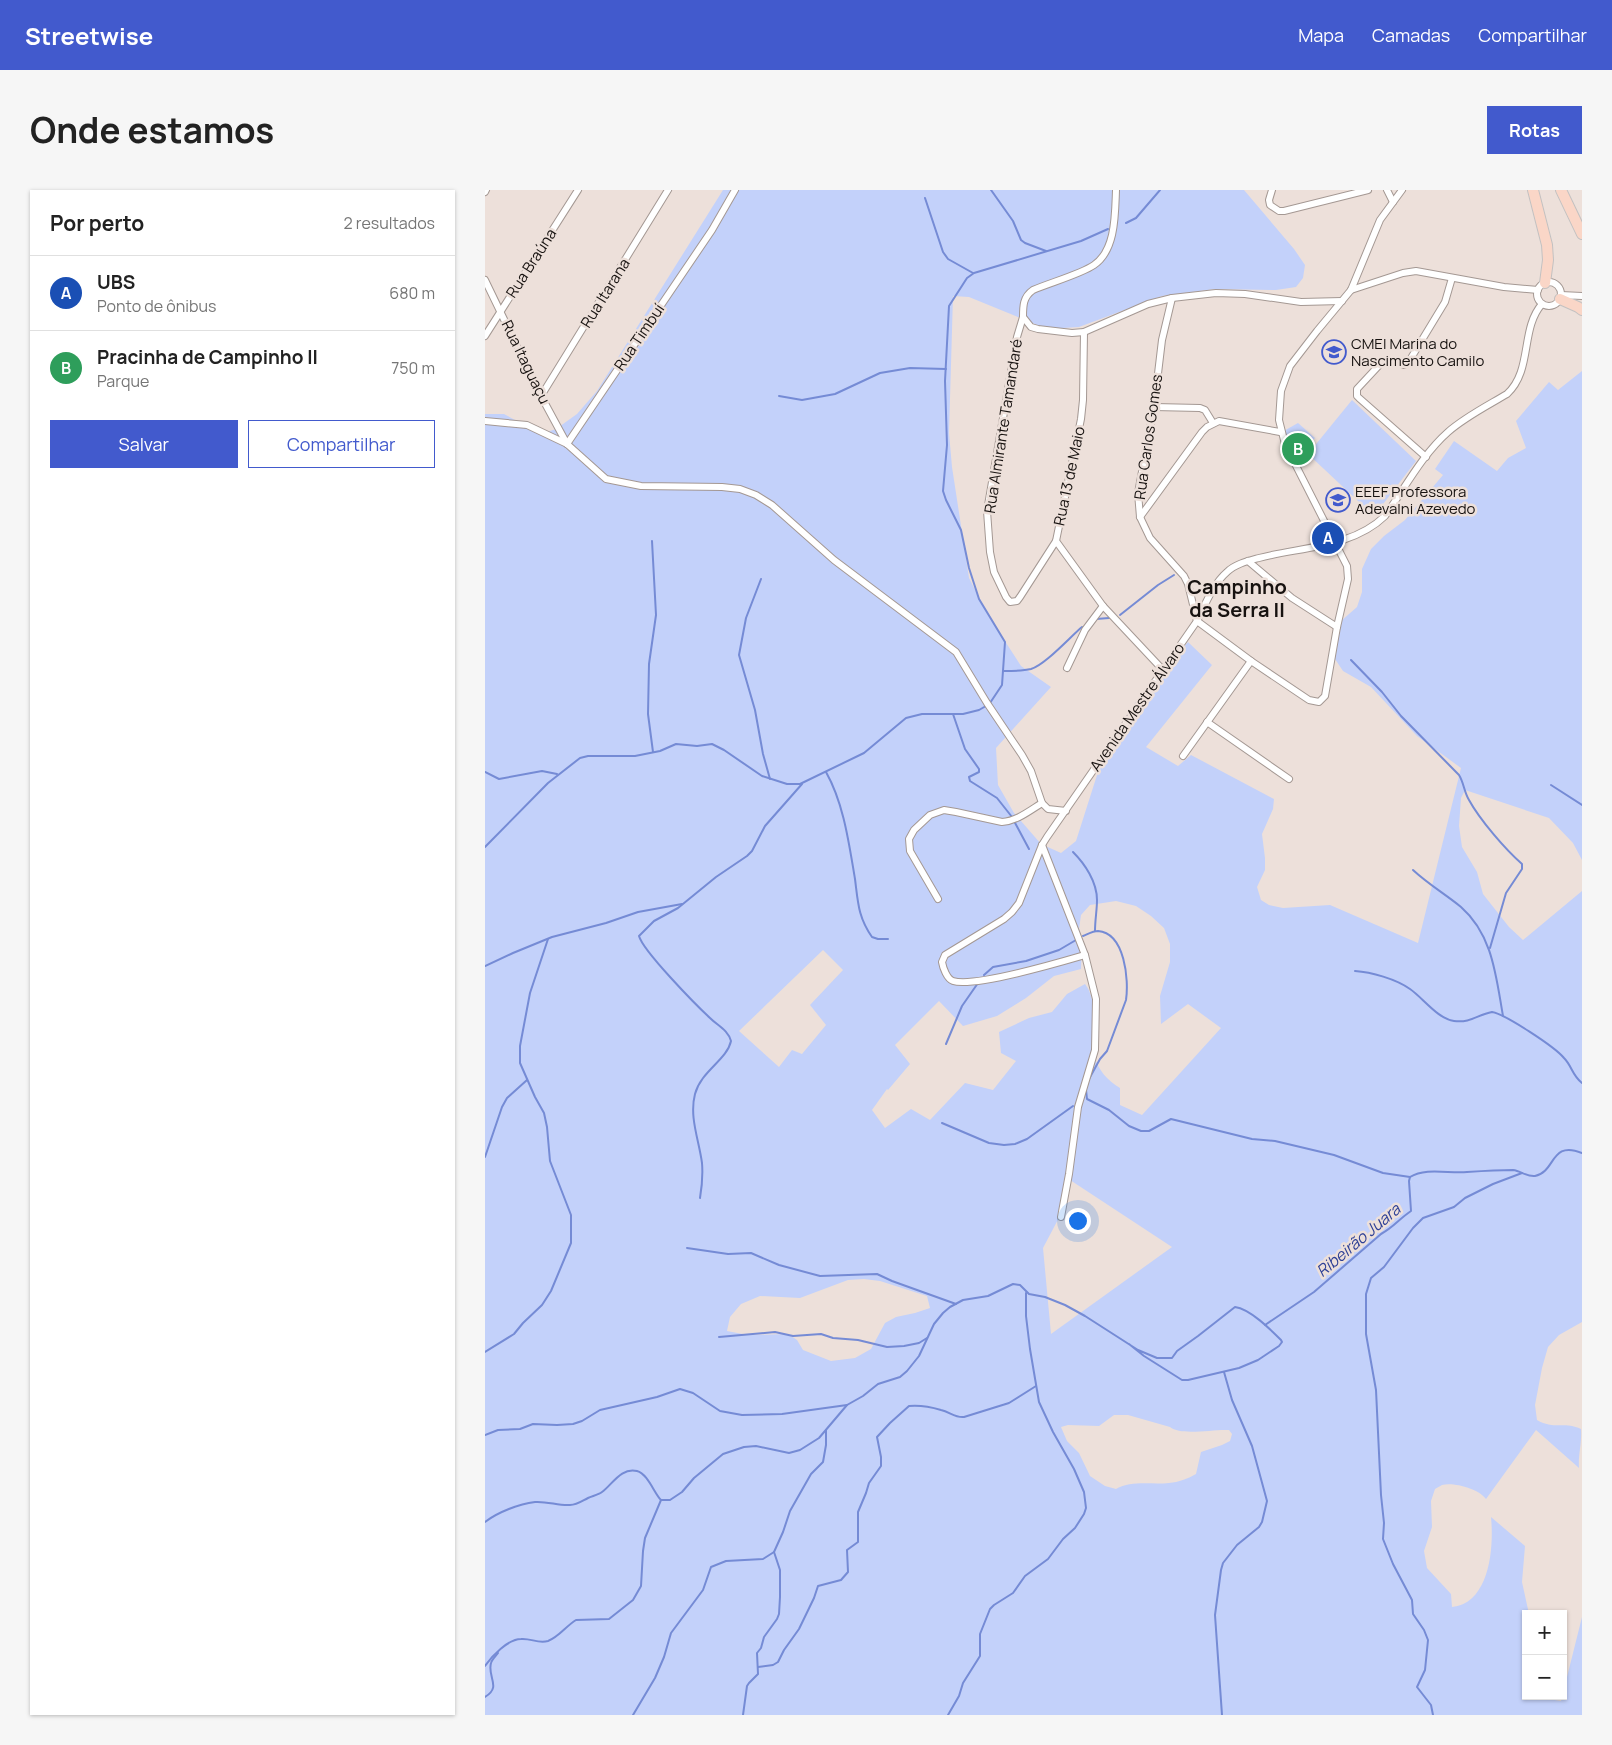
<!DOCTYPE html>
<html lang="pt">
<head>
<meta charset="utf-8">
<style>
	:root { --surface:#fff; --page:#f6f6f6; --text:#222; --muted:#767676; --line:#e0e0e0; --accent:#425acd }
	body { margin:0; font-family:Manrope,sans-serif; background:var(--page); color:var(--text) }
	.controls { position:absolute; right:15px; bottom:15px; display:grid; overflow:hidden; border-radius:0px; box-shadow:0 1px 4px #0004 }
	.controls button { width:45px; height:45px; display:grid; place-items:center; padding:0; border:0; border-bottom:1px solid var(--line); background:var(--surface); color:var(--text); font:25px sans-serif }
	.you { position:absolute; left:592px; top:1030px; width:18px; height:18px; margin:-12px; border:4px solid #fff; border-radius:50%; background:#1a73e8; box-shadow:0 0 0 8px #1a73e833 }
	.badge { display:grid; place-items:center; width:32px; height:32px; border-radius:50%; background:var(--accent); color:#fff; font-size:16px; font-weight:700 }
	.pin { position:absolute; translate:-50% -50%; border:2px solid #fff; box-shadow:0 1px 5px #0006 }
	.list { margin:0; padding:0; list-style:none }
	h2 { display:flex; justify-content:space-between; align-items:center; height:65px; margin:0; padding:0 20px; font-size:21px }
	h2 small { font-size:16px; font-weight:400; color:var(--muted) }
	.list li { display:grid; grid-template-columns:32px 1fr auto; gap:15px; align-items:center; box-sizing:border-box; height:75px; padding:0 20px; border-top:1px solid var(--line) }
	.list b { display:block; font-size:19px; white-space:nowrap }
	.list p { margin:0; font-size:16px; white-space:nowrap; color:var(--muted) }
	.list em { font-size:16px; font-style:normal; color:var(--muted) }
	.actions { display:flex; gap:10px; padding:15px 20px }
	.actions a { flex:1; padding:11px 0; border:1px solid var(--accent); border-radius:0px; text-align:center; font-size:18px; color:var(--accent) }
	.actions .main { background:var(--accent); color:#fff }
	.map { position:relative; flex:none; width:1097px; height:1525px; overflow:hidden; border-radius:0px }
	header { display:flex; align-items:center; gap:30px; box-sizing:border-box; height:70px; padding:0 25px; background:var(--accent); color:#fff }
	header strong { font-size:24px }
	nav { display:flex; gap:28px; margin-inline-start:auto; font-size:18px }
	.intro { display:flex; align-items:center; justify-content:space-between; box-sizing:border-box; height:120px; padding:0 30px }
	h1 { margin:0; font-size:35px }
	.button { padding:12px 22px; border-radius:0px; background:var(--accent); color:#fff; font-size:18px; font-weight:700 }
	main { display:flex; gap:30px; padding:0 30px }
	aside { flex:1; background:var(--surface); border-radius:0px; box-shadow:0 1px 4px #0004 }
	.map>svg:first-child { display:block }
	.green { fill:#c3d1fa; fill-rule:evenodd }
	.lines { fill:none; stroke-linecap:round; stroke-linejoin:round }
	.stream { stroke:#758bd5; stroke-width:2 }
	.minor-casing { stroke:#a49893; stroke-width:8 }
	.primary-casing { stroke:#c3c1c1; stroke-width:12 }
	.minor { stroke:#fff; stroke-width:6 }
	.primary { stroke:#fad6c7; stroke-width:10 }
	.labels { text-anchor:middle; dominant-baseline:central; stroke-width:5; stroke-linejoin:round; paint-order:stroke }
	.street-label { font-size:15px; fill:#171210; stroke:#ede0da }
	.poi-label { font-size:15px; fill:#171210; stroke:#ede0da; text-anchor:start }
	.water-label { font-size:16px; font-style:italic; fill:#2e4096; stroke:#ede0da }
	.district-label { font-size:20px; font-weight:bold; fill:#171210; stroke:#ede0da }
</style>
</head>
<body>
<header>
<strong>Streetwise</strong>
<nav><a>Mapa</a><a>Camadas</a><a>Compartilhar</a></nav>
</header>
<div class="intro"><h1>Onde estamos</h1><a class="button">Rotas</a></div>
<main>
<aside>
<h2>Por perto<small>2 resultados</small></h2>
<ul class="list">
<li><span class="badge" style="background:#1a4fb4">A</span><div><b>UBS</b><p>Ponto de ônibus</p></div><em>680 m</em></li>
<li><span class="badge" style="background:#2e9e5b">B</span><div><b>Pracinha de Campinho II</b><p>Parque</p></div><em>750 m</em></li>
</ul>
<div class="actions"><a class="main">Salvar</a><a>Compartilhar</a></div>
</aside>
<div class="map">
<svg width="1097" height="1525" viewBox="0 0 1097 1525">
	<rect width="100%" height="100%" fill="#ede0da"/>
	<g class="green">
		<path d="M 238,0 L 759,0 L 809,59 L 820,75 L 818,88 L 811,97 L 791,100 L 730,99 L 677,106 L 594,137 L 562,139 L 484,107 L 468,106 L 464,243 L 467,277 L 484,388 L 503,425 L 536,476 L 566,497 L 511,558 L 513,595 L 529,623 L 556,654 L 576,663 L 591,651 L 613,582 L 627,548 L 651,511 L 703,452 L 727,475 L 661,557 L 693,576 L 706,565 L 789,609 L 788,619 L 777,644 L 780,668 L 780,680 L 772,697 L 776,710 L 784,715 L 798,718 L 845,715 L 933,753 L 976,578 L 932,546 L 886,497 L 858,481 L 850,469 L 849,463 L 856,431 L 872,417 L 877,402 L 877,379 L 886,359 L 899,346 L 920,330 L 958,285 L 950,279 L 969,251 L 1012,281 L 1023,268 L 1041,258 L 1031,231 L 1064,192 L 1073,200 L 1097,181 L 1097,670 L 1088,653 L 1064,628 L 980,600 L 976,608 L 974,636 L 977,657 L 992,682 L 998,704 L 1024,737 L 1038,750 L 1097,701 L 1097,1132 L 1074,1145 L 1063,1157 L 1057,1178 L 1050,1215 L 1052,1230 C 1069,1240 1079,1231 1096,1239 C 1097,1254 1093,1264 1094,1278 L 1051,1240 L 1001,1309 C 994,1299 969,1292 957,1295 C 955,1296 952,1298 950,1299 L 946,1311 L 947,1337 L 939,1361 L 942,1378 L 966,1404 L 967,1417 C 1005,1413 1009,1357 1006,1327 L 1040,1356 L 1037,1392 L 1044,1424 L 1041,1424 L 1041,1506 L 1062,1506 L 1063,1509 L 1076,1511 L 1097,1427 L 1097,1525 L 0,1525 L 0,224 L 19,224 L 43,237 L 59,243 L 71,239 L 92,224 L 112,201 ZM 631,711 L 651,716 L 666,726 L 679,738 L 685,754 L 685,772 L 675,806 L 676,834 L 703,814 L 736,838 L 657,925 L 635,915 L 635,898 C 622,890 614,881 609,866 C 609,845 613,810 600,794 L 582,804 L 567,822 L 544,828 L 514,842 L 516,863 L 531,871 L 508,900 L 480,893 L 445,930 L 426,919 L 400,938 L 387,920 L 402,899 L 403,900 L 425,874 L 410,855 L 454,811 L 478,836 L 512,826 L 541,808 L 569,786 L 596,779 L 597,754 L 594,739 L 596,725 L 605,715 ZM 338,760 L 358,780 L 325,815 L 341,835 L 317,864 L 307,860 L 294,877 L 254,841 ZM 582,988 L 687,1057 L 566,1144 L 558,1058 L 577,1022 ZM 379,1089 L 395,1091 L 442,1106 L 445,1118 L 430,1123 L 411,1127 L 400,1133 L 386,1159 L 370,1168 L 346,1171 L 318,1160 L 312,1150 L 303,1144 L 263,1145 L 242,1141 L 245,1127 L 256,1114 L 275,1106 L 315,1108 L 363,1090 ZM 629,1225 L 643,1225 L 685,1237 C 696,1246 728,1239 744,1240 L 747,1244 L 745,1251 L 737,1255 L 716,1262 L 711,1284 C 702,1289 694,1292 684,1293 C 666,1295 647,1290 631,1299 L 620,1296 L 605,1286 L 594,1263 L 582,1251 L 576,1237 L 583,1235 L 614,1236 Z"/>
		<path d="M 867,210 L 931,271 L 889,326 L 823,264 Z"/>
		<path d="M 813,233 L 830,248 L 810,270 L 797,242 Z"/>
	</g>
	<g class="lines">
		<g class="stream">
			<path d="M 506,0 L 528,31 L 536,50 L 540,53 L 561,61"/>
			<path d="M 440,8 L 458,62 L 463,69 L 488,83"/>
			<path d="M 641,33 L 651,28 L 675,0"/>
			<path d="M 294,206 L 317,210 L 350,204 L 395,183 L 425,178 L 461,179"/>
			<path d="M 167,351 L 171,425 L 164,474 L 163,524 L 168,562"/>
			<path d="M 276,389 L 261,428 L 254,465 L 270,520 L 278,564 L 285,589"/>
			<path d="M 635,425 L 673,395 L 689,385"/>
			<path d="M 611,429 L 624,428"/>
			<path d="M 866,470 L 897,502 L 916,526 L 974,585 C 979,593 979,602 984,610 C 995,630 1020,659 1037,674 L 1037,679 L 1021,703 L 1005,758"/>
			<path d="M 519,481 C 527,481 538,481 546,479 C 560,475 585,447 597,437"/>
			<path d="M 505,513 L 517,495 L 520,452 L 494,409 L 484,378 L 476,340 L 461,310 L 458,301 L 462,255 L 460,191 L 464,116 L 482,88 L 489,83 L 596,51 L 623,39"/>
			<path d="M 468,524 L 480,559 L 494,579 L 494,582 L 484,587 L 485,591 L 512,608 L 527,627"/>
			<path d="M 0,582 L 14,589 L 57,581 L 72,584"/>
			<path d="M 341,582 C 359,614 364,654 370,689 C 373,712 373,727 387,747 L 393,749 L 403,749"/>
			<path d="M 1066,595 L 1097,615"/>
			<path d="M 529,631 L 544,659"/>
			<path d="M 0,657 L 63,593 L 95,568 L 103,566 L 150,566 L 175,561 L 191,554 L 212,556 L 227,554 L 239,560 L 277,586 L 302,594 L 315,594 L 379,563 L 421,528 L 437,524 L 478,524 L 494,520 L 501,516"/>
			<path d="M 588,662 C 600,674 612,692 612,710 C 612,720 610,730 610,741"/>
			<path d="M 928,680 C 943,694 960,704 976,717 C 1008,745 1011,787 1018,826"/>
			<path d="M 598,746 C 603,744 608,741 613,741 C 640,743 644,790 641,810 L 622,861 L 615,869 L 604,889"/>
			<path d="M 0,776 L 28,763 L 67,747 L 121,733 L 153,722 L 197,714"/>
			<path d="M 870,781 C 886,782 911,789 925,799 C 938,808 953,829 969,831 C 986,833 992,825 1007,822 C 1020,824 1070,857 1079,868 C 1087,876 1087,885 1097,893"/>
			<path d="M 499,785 L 508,777 L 541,771 L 574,760 L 591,750"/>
			<path d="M 461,854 L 477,816 L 493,793"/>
			<path d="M 601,900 L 602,909 L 624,920 L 644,936 L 656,941 L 664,941 L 686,929 L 767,949 L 790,951 L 849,965 L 898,983 L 925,987"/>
			<path d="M 457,933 L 504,953 L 519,955 L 530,954 L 542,949 L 588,916"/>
			<path d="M 0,967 L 17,917 L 22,908 L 42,890"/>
			<path d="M 925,987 C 941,977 965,984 982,982 C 997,981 1013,980 1028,980 C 1036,981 1042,987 1050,986 C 1071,982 1065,950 1097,963"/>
			<path d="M 215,1008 C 217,996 218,985 217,973 C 214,950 204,927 210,904 C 216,881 242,870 246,851 C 243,840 233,836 225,828 C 211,815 158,761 154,746 L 169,731 L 193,718 L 231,687 L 262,666 L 267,661 L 280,636 L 317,594"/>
			<path d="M 202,1058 L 243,1064 L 266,1063 L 294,1075 L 335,1086 L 392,1084 L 407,1091 L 471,1114"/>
			<path d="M 780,1135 L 829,1102 L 896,1044 C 909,1037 914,1029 926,1021 L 924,991 L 925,987"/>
			<path d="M 234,1147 L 290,1142 L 308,1146 L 336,1144 L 348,1148 L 373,1150 L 402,1157 L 419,1156 L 434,1153 L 442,1148"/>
			<path d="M 0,1162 L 29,1144 L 38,1133 L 57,1115 L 66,1101 L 86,1053 L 86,1025 L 65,971 L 62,937 L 59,923 L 50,907 L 35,873 L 35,856 L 45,803 L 63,749"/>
			<path d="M 0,1245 L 13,1240 L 35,1239 L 48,1234 L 72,1235 L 88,1234 L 97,1231 L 115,1220 L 172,1207 L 195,1199 L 208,1203 L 235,1221 L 257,1225 L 297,1224 L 362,1215"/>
			<path d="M 176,1310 L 185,1310 L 197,1302 L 209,1288 L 238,1264 L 259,1257 L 271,1256 L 304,1263 L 315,1260 L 334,1248 L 362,1215 L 378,1206 L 393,1194 L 415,1187 L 422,1181 L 434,1166 L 449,1134 L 458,1123 L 465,1117 L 478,1110 L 503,1106 L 528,1094 L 535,1095 L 544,1104 L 560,1107 L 580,1115 L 600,1126 L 653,1160 L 672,1168 L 687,1168 L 692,1161 L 713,1146 L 750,1117 C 765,1119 785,1139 796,1150 L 797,1152 L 794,1156 L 773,1170 L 754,1178 L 703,1190 L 697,1190 L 659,1166 L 644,1154"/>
			<path d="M 0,1332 C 13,1322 34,1314 50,1312 C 62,1311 74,1316 85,1315 C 92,1315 97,1311 103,1308 C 107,1306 113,1305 117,1302 C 127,1295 136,1277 152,1281 C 163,1284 169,1303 176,1310"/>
			<path d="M 0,1476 C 7,1466 23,1449 36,1449 C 46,1448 53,1454 63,1451 C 74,1447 81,1436 91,1430 L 124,1429 L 148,1410 L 156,1396 L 158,1361 L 160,1348 L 176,1310"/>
			<path d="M 273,1477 L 288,1475 L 293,1472 L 299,1460 L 314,1439 L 329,1408 L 333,1396 L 356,1390 L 363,1382 L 362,1360 L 373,1352 L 373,1322 L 381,1303 L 384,1293 L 396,1276 L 396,1267 L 392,1247 L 405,1233 L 424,1216 C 435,1215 446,1217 456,1220 C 465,1222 470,1228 479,1227 L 524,1213 L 551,1196"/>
			<path d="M 0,1507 C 17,1497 2,1487 6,1473 C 7,1469 11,1466 13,1463"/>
			<path d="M 148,1525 L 170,1488 L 179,1467 L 186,1443 L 218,1400 L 226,1377 L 241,1371 L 278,1369 L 289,1362 L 298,1342 L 305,1321 L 326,1284 L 338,1272 L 341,1255 L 341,1240"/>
			<path d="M 258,1525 L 262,1496 L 264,1493 L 273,1484 L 272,1463 L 276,1458 L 279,1447 L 292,1429 L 294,1424 L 295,1407 L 295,1380 L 289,1362"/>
			<path d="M 463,1525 L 474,1506 L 478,1493 L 495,1466 L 495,1444 L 505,1419 L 509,1415 L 528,1403 L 540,1386 L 563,1369 L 578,1349 L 590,1338 L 599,1324 L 601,1318 L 599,1302 L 589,1279 L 568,1242 L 554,1212 L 545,1159 L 541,1126 L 541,1103"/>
			<path d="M 737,1525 L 730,1425 L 736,1380 L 738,1373 L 752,1355 L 774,1337 L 777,1332 L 782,1311 L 767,1256 L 747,1210 L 739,1182"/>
			<path d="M 948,1525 L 946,1515 L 932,1497 L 940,1480 L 943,1450 L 939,1440 L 928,1424 L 927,1410 L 908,1374 L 898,1349 L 899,1333 L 896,1305 L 891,1200 L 881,1144 L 881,1104 L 886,1088 L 899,1077 L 928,1038 L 938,1028 L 969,1017 L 980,1008 L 1008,994 L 1037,983"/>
		</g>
		<g class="minor-casing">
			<g id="minor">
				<path d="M 631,0 C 630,24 631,60 609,75 C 596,84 564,93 548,100 C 538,107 538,116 538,127 L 546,137 L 553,139 L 587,143 L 599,142 L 663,114 L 687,108 L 731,103 L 760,104 L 816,112 L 857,111"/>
				<path d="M 787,0 L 784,10 L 785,15 L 794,21 L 799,21 L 883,0"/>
				<path d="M 902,0 L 908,12"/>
				<path d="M 0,2 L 1,0"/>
				<path d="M 0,90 L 56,206 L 82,254"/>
				<circle cx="1064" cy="104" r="12"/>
				<path d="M 866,100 L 918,83 L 931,81 L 1019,97 L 1053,100"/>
				<path d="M 1076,105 L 1097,106"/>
				<path d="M 687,108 L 677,150 L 669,217 L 653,303 L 655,327 L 665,348 L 699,386 L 703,394 L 712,431 L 766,471 L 824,510 L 834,512 L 840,506 L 852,437 L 863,389 L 862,376 L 800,254 L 794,230 L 796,201 L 805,176 L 832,141 L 866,100 L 895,30 L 917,0"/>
				<path d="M 538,127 L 532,147 L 502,321 L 505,362 L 509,382 L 521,407 L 525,412 L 532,411 L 535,407 L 571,351"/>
				<path d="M 599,142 L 598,210 L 596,229 L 571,351 L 618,416 L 678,480"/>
				<path d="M 0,146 L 93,0"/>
				<path d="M 56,206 L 183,0"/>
				<path d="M 669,217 L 715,218 L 720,220 L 728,233"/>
				<path d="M 0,231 L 42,235 L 82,254 L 121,289 L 156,296 L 237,297 L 255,299 L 271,305 L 287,315 L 349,370 L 471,462 L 502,513 L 537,565 L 546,581 L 557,613 L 563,619 L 581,621"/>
				<path d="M 82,254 L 227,40 L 250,0"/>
				<path d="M 941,267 L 874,208 L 872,206 L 872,199 L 899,170 L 904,170 L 919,175 L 923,173 L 960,112 L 967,88"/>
				<path d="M 655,327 L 717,242 L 722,237 L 734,231 L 795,242"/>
				<path d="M 763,371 L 807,408 L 852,437"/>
				<path d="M 582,478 L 600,440 L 618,416"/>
				<path d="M 722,532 L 804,589"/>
				<path d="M 698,566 L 766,471"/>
				<path d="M 557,655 L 600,765 L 611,809 L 610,860 L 593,917 L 584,984 L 576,1027"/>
				<path d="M 453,709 L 425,661 L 424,649 L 429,640 L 445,625 L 459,620 L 471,622 L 517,632 C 532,631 544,621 557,613"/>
				<path d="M 600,765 C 576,772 489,798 468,791 C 462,789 458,778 457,772 L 460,765 L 519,729 L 527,722 L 534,713 L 557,655 L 562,647 L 712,431 C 720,415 728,394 742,382 C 750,374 763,371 774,368 C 815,357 867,358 900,326 C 920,298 937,265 963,242 C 980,227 1002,216 1022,204 C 1048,180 1035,139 1057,114"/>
			</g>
		</g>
		<g class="primary-casing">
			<g id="primary">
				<path d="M 1048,0 L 1062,55 L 1063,70 L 1060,93"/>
				<path d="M 1076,0 L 1097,44"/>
				<path d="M 1075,109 L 1093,117 L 1097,120"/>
			</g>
		</g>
		<use href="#minor" class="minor"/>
		<use href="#primary" class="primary"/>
	</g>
	<defs>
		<g id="school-ring" transform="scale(1.25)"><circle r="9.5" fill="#ede0da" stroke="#425acd" stroke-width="1.5"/><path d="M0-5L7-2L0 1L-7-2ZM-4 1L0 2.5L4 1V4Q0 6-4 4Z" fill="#425acd"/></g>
	</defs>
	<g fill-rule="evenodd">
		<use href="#school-ring" x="849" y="162"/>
		<use href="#school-ring" x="853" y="310"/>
	</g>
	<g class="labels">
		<g class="street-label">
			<text transform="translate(46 73) rotate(-57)">Rua Braúna</text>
			<text transform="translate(120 103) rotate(-58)">Rua Itarana</text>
			<text transform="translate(154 147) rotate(-56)">Rua Timbuí</text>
			<text transform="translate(41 172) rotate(64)">Rua Itaguaçu</text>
			<text transform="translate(518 236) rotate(-81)">Rua Almirante Tamandaré</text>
			<text transform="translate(663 247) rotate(-82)">Rua Carlos Gomes</text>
			<text transform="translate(584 286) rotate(-78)">Rua 13 de Maio</text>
			<text transform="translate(652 517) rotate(-55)">Avenida Mestre Álvaro</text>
		</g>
		<g class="poi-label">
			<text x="866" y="153">CMEI Marina do<tspan x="866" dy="17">Nascimento Camilo</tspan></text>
			<text x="870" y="301">EEEF Professora<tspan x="870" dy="17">Adevalni Azevedo</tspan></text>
		</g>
		<g class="water-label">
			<text transform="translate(873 1050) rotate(-40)">Ribeirão Juara</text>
		</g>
		<g class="district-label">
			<text x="752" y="396">Campinho<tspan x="752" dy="23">da Serra II</tspan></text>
		</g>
	</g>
</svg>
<div class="controls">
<button>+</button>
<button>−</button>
</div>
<div class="you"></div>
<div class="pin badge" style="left:843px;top:348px;background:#1a4fb4">A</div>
<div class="pin badge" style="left:813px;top:259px;background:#2e9e5b">B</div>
</div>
</main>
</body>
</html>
